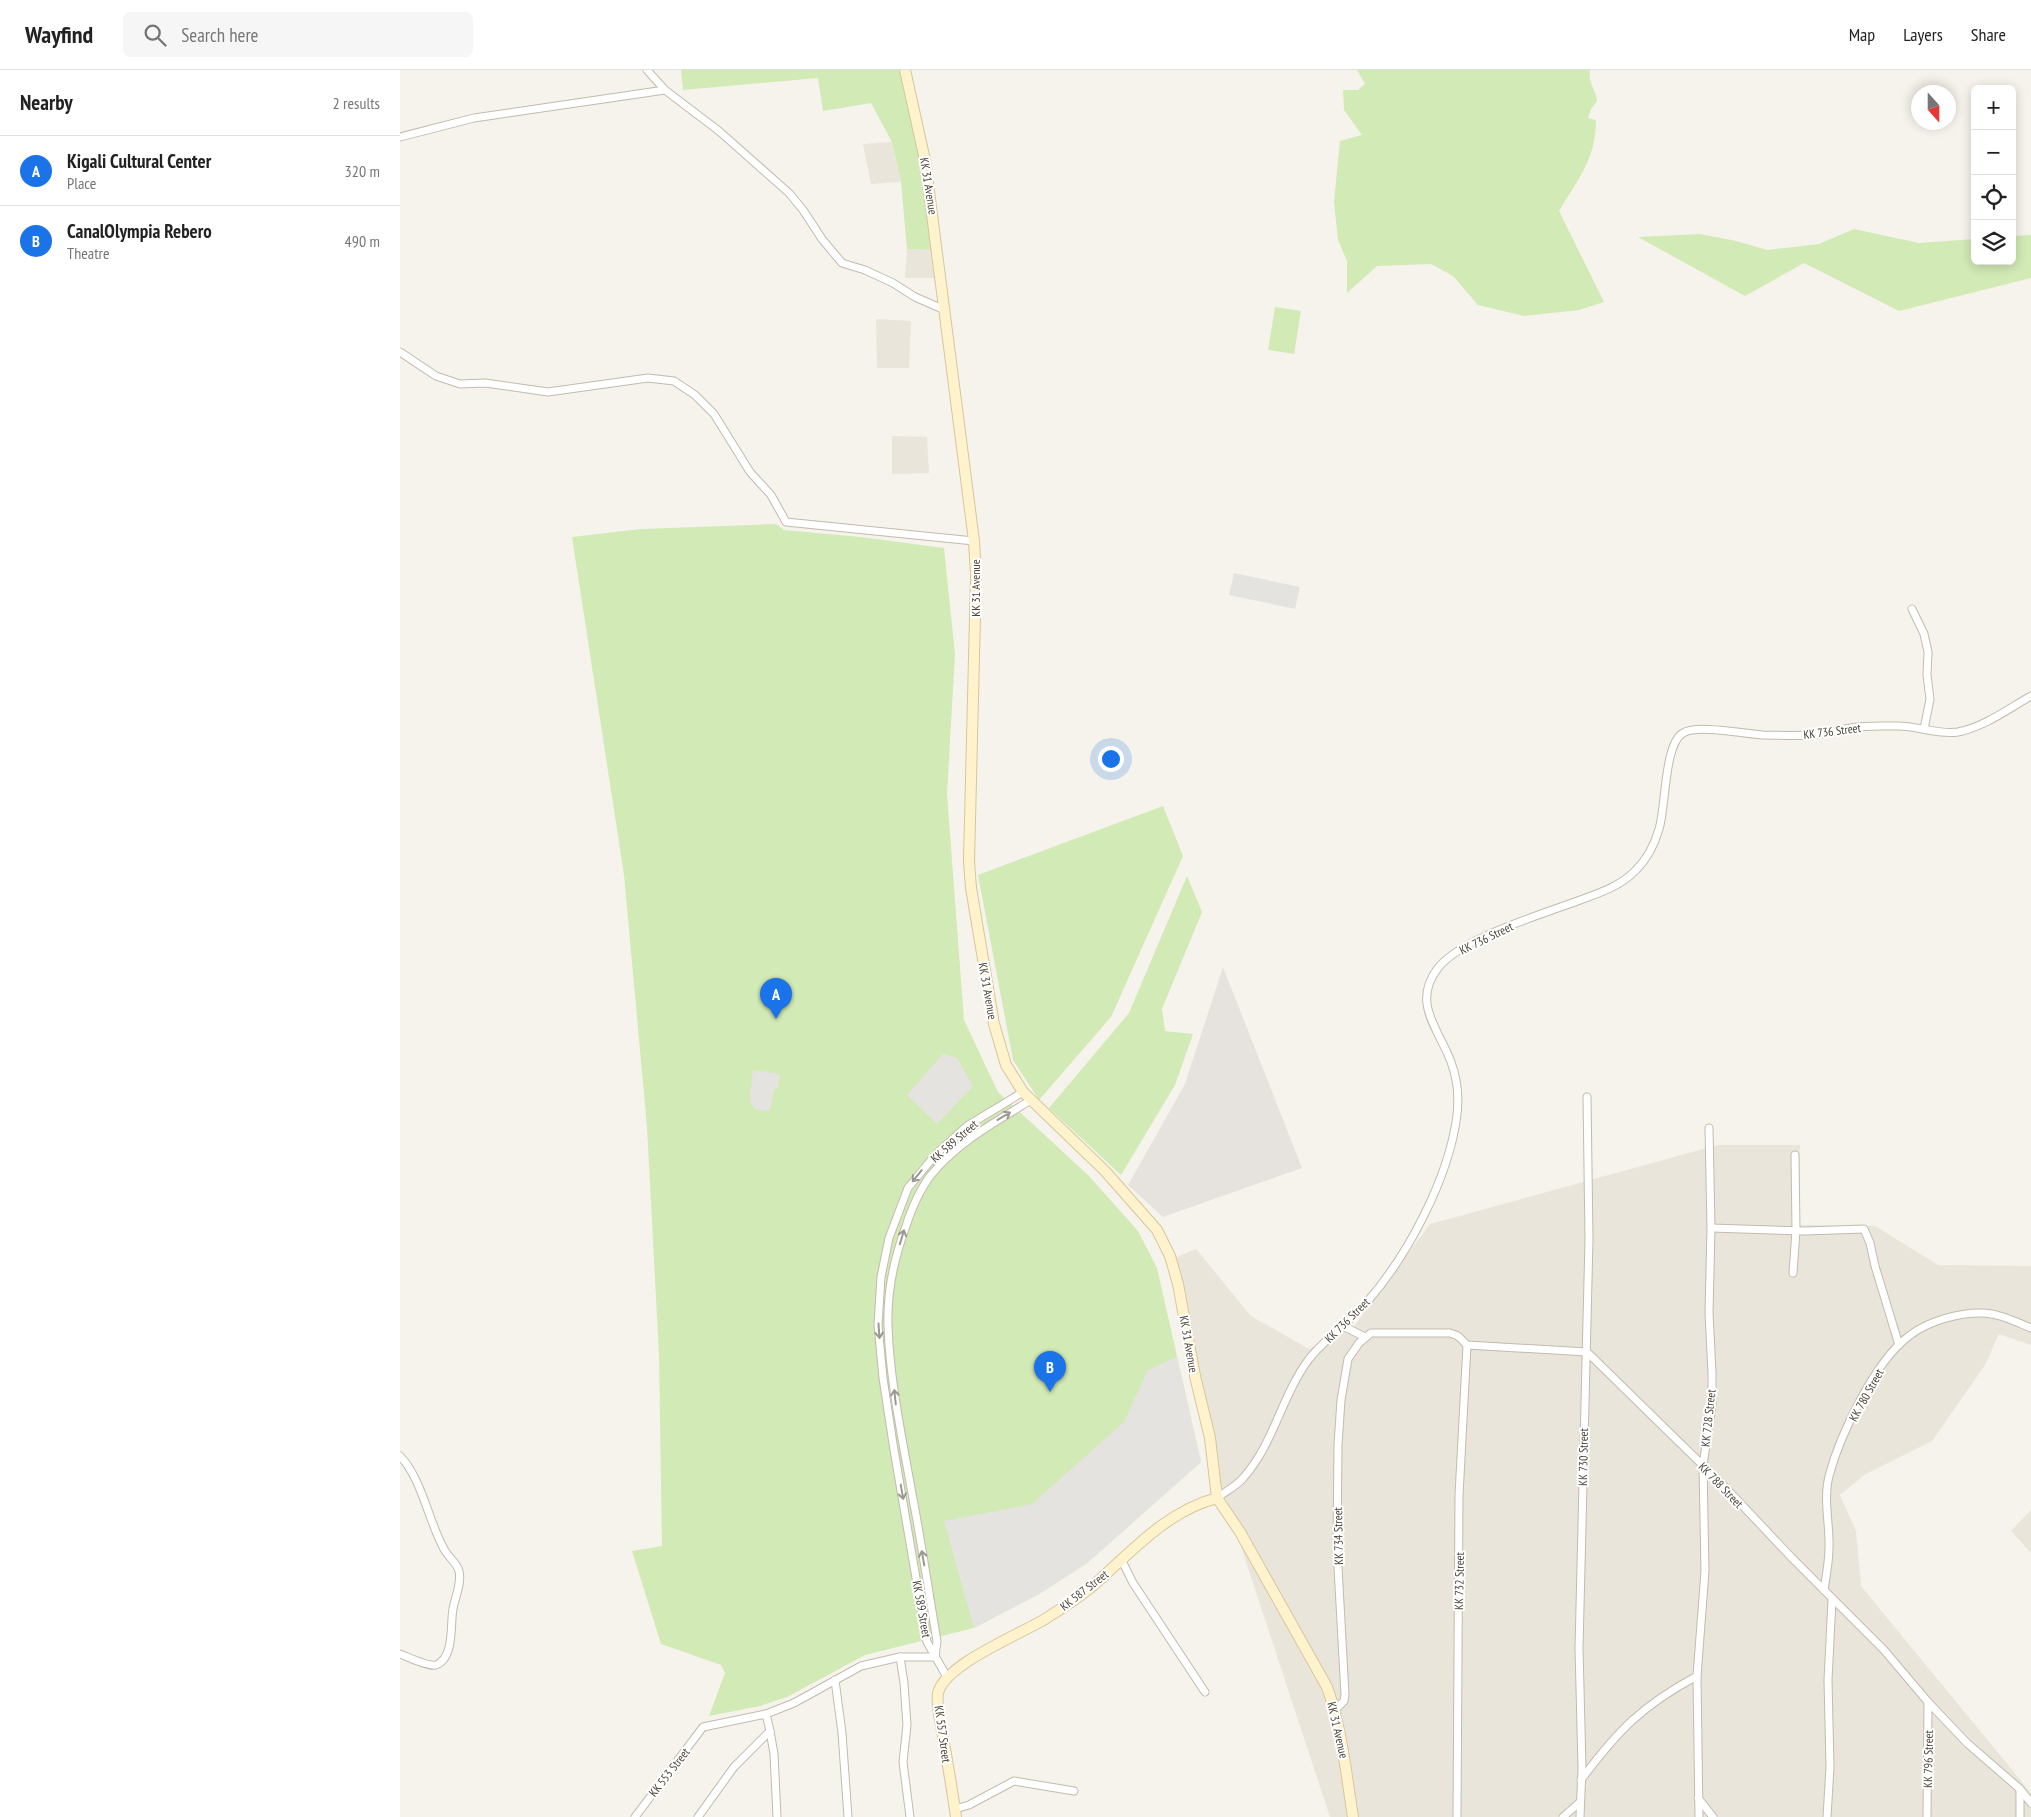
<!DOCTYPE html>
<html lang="en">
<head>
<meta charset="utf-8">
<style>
	:root { --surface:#fff; --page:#f6f6f6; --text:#222; --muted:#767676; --line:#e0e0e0; --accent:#1a73e8 }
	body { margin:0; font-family:"PT Sans Narrow",sans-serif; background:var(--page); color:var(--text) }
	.controls { position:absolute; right:15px; top:15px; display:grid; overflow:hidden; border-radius:8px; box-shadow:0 2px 12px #0003 }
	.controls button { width:45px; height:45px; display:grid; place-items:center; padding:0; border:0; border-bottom:1px solid var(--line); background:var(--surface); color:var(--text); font:25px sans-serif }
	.compass { position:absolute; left:1511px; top:15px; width:45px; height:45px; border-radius:50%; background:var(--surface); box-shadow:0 2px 12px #0003; rotate:159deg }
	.you { position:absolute; left:710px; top:688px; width:18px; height:18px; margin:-12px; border:4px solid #fff; border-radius:50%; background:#1a73e8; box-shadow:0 0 0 8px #1a73e833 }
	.badge { display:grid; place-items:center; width:32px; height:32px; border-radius:50%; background:var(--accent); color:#fff; font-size:16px; font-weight:700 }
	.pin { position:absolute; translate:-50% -41px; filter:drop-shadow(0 1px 2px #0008) }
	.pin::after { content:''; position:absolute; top:26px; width:18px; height:15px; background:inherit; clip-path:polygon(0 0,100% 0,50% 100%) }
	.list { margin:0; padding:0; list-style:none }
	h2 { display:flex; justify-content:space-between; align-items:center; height:65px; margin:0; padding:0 20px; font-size:21px }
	h2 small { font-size:16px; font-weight:400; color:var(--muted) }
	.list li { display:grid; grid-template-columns:32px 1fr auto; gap:15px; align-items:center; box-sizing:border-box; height:70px; padding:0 20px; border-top:1px solid var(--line) }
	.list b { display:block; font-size:19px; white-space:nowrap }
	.list p { margin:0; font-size:16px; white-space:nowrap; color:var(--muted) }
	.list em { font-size:16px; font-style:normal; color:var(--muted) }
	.icon { flex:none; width:28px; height:28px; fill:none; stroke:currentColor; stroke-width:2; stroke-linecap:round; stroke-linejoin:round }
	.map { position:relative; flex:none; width:1631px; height:1747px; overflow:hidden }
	header { display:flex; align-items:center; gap:30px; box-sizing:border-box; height:70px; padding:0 25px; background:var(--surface); border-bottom:1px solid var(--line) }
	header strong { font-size:24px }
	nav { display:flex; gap:28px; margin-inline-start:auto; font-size:18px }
	.search { width:350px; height:45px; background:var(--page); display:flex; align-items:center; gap:12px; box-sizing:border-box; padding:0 18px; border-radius:8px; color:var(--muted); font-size:19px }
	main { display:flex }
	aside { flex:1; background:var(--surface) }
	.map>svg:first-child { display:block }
	.residential { fill:#eae5da }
	.industrial { fill:#e6e2dd }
	.green { fill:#d2eab5 }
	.parking { fill:#e5e3e0 }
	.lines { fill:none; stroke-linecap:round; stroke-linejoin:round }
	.street-casing { stroke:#c2bbae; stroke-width:9 }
	.secondary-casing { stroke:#d6c79b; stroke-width:12 }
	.street { stroke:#fff; stroke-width:7 }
	.secondary { stroke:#fff3cd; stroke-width:10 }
	.oneway { stroke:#9c9892 }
	.labels { text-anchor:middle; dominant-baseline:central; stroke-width:4; stroke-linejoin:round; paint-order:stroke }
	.street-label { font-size:12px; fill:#4b4439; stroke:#fff }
</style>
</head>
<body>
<header>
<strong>Wayfind</strong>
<div class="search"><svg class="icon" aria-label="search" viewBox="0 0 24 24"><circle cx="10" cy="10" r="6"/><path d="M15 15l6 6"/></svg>Search here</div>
<nav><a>Map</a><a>Layers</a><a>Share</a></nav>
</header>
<main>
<aside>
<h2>Nearby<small>2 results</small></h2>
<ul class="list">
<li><span class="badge">A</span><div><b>Kigali Cultural Center</b><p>Place</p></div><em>320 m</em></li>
<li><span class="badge">B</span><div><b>CanalOlympia Rebero</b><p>Theatre</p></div><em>490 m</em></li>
</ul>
</aside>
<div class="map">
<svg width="1631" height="1747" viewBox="0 0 1631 1747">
	<rect width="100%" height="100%" fill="#f6f3ec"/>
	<g class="residential">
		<path d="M 492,72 L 501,112 L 471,114 L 463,74 Z"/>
		<path d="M 507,179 L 536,180 L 539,208 L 505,208 Z"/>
		<path d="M 476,249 L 511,251 L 509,298 L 477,298 Z"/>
		<path d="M 492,366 L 527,367 L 529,403 L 492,404 Z"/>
		<path d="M 1318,1075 L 1400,1075 L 1399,1155 L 1475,1156 L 1538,1195 L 1631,1196 L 1631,1275 L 1599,1264 L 1585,1295 L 1532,1371 L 1464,1405 L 1440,1425 L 1456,1461 L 1461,1516 L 1631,1723 L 1631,1747 L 930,1747 L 819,1410 L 772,1189 L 796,1179 L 851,1246 L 909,1279 L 952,1259 L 1030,1154 Z"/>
		<path d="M 1631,1440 L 1631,1483 L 1611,1461 Z"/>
	</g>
	<path class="industrial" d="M 823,897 L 902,1098 L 763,1147 L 728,1115 L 785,1014 Z"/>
	<g class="green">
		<path d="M 281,0 L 502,0 L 519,68 L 536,180 L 507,179 L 501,112 L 492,72 L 471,33 L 423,41 L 418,8 L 283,20 Z"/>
		<path d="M 957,0 L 1190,0 C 1188,14 1195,17 1197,31 L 1191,39 L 1188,48 L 1196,50 C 1196,89 1178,109 1159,141 L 1204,232 L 1179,240 L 1124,246 L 1078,235 L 1053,206 L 1031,194 L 977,196 L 947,223 L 947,191 L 938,170 L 934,132 L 940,71 L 962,65 L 944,40 L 943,20 L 958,20 L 965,14 Z"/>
		<path d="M 1454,159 L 1519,173 L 1575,169 L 1575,191 L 1612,191 L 1612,166 L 1631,165 L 1631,208 L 1499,241 L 1404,193 L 1345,226 L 1238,167 L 1300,164 L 1336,171 L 1367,180 L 1419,174 Z"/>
		<path d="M 875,237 L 901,241 L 894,284 L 868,280 Z"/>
		<path d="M 376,454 L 384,460 L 460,467 L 544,478 L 555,584 L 547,724 L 564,950 L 598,1022 L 689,1106 L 738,1161 L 757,1198 L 801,1392 L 686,1494 L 639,1524 L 574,1558 L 465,1585 L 387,1627 L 360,1636 L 309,1646 L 325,1603 L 321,1595 L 261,1574 L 232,1481 L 262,1476 L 259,1285 L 247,1057 L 224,805 L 172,467 L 241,459 Z"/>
		<path d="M 763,736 L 783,786 L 711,947 L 639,1030 L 613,990 L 578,805 Z"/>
		<path d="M 787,806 L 802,842 L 762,939 L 765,961 L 793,964 L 775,1015 L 721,1105 L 649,1038 L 729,943 Z"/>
	</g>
	<g class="parking">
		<path d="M 834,503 L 900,517 L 895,539 L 829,525 Z"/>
		<path d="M 543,984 L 557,988 L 573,1016 L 537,1054 L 507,1025 Z"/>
		<path d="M 353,1000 L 380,1004 L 378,1019 L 374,1019 L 370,1041 L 356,1040 L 351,1034 L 350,1025 Z"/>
		<path d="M 777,1287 L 801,1392 L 686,1494 L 639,1524 L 574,1558 L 544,1451 L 632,1434 L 724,1352 L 748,1300 Z"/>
	</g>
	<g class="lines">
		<g class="street-casing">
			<g id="street">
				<path d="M 247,0 L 265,20 L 319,61 L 389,123 L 403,140 L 422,169 L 442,193 L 465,200 L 493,213 L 515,227 L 545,240"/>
				<path d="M 0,67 L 74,48 L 265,20"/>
				<path d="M 0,282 L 36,306 L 60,314 L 85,313 L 148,322 L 248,308 L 274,311 L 295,325 L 314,344 L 350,402 L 371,425 L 386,452 L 574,471"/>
				<path d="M 1512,539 L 1524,564 L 1528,582 L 1527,605 L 1530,629 L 1524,659"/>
				<path d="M 1311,1158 L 1405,1161 L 1464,1159 L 1470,1173 L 1475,1196 L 1499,1275"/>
				<path d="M 1393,1203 L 1396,1160 L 1395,1085"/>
				<path d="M 943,1256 L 965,1267"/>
				<path d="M 0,1386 C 22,1409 28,1450 44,1479 C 48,1487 57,1493 59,1501 C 62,1513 55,1527 53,1539 C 50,1553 55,1588 36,1595 C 29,1597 8,1587 0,1584"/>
				<path d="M 817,1428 C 826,1421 837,1416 844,1407 C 874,1373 882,1325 909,1289 C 926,1268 949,1252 967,1232 C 1008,1185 1049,1108 1057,1045 C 1059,1028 1057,1008 1051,992 C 1039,959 1011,933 1038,898 C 1061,868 1146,843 1183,829 C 1202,822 1222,815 1236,800 C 1247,789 1255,773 1259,759 C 1266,737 1264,674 1283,663 C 1298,654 1344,664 1363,665 C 1379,665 1395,666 1411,665 C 1424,664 1437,660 1450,658 C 1466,655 1482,656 1498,656 C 1518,656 1538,665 1558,662 C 1584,657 1608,639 1631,626"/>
				<path d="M 721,1489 L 733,1513 L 805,1622"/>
				<path d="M 1424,1520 C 1426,1506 1429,1492 1429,1478 C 1430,1455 1423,1430 1429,1406 C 1440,1365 1475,1291 1509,1266 C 1528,1251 1560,1242 1584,1243 C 1601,1244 1616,1252 1631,1258"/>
				<path d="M 500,1587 L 504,1613 L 507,1655 L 503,1692 L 510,1747"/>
				<path d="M 535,1587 L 537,1571 C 529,1524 522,1476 513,1429 C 503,1372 490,1314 488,1256 C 487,1224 494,1189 505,1159 C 511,1140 518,1122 531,1105 C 558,1072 595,1052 631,1030"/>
				<path d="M 547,1607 L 527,1572 L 494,1380 L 483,1308 L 478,1255 L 481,1207 L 489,1168 L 508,1118 L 536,1084 L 567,1056 L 623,1022"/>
				<path d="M 435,1610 L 442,1663 L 448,1747"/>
				<path d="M 935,1640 L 944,1631 L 945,1625 L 937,1479 L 938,1375 L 941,1330 L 948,1289 L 959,1273 L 971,1263 L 1050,1263 L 1058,1266 L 1067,1275 L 1187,1282 L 1325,1417 L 1391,1487 L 1484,1580 L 1528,1632 L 1567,1673 L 1620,1719 L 1631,1733"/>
				<path d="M 370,1661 L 374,1684 L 377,1747"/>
				<path d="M 1181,1710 C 1218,1660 1243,1635 1297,1606"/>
				<path d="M 1298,1728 L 1313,1747"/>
				<path d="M 555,1739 L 569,1735 L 614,1711 L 674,1721"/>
				<path d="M 235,1747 L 303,1657 L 366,1644 L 394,1633 L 461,1596 L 500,1587 L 535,1587"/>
				<path d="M 298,1747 L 334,1697 L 370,1661 L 366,1644"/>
				<path d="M 1057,1747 L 1059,1425 L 1067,1275"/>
				<path d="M 1163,1747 L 1180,1732"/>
				<path d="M 1180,1747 L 1182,1698 L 1179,1578 L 1189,1169 L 1187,1027"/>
				<path d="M 1299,1747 L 1297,1606 L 1305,1501 L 1303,1395 L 1312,1335 L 1312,1303 L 1309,1243 L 1311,1158 L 1309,1058"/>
				<path d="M 1427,1747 L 1430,1697 L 1428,1610 L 1432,1530"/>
				<path d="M 1527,1747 L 1528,1632"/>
				<path d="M 1620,1747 L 1620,1720"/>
			</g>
		</g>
		<g class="secondary-casing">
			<g id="secondary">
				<path d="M 505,0 L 525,90 L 574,471 L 576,506 L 569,791 L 571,818 L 594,954 L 606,995 L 623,1022 L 705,1101 L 757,1160 L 770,1186 L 778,1214 L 795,1306 L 810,1368 L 817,1428 L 840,1462 L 927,1617 C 942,1659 946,1703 953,1747"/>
				<path d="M 556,1747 C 552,1718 547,1690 542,1661 C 540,1650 536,1634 538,1623 C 545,1594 619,1565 645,1549 C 662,1538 679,1528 695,1514 C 732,1481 767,1441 817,1428"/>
			</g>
		</g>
		<use href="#street" class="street"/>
		<use href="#secondary" class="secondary"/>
	</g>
	<defs><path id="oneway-shaft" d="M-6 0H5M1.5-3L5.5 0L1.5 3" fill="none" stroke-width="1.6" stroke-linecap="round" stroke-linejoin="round" transform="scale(1.25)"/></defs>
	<g class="oneway">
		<use href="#oneway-shaft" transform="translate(604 1046) rotate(-31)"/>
		<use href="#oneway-shaft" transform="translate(517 1106) rotate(129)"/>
		<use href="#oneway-shaft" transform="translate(502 1167) rotate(-73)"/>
		<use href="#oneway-shaft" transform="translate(479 1261) rotate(86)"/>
		<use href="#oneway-shaft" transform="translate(495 1327) rotate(-96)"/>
		<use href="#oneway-shaft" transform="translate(502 1422) rotate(80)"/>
		<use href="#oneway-shaft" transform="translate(523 1488) rotate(-100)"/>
	</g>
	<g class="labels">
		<g class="street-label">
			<text transform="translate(529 116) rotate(81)">KK 31 Avenue</text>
			<text transform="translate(575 518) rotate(-90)">KK 31 Avenue</text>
			<text transform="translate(1432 661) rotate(-7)">KK 736 Street</text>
			<text transform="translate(1086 868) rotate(-26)">KK 736 Street</text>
			<text transform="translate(588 921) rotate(80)">KK 31 Avenue</text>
			<text transform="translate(554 1071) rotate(-41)">KK 589 Street</text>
			<text transform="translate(947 1250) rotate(-45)">KK 736 Street</text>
			<text transform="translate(789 1274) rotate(80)">KK 31 Avenue</text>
			<text transform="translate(1466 1325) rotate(-61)">KK 780 Street</text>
			<text transform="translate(1308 1348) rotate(-84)">KK 728 Street</text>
			<text transform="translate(1183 1387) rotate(-89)">KK 730 Street</text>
			<text transform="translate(1321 1415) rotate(46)">KK 788 Street</text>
			<text transform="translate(938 1466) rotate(-91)">KK 734 Street</text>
			<text transform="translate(1059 1511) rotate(-89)">KK 732 Street</text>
			<text transform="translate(684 1520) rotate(-38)">KK 587 Street</text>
			<text transform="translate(522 1539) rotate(80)">KK 589 Street</text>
			<text transform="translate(938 1660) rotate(77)">KK 31 Avenue</text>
			<text transform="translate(543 1664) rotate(82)">KK 557 Street</text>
			<text transform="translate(1528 1689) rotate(-89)">KK 796 Street</text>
			<text transform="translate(269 1702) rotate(-52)">KK 553 Street</text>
		</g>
	</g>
</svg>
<div class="controls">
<button>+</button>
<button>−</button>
<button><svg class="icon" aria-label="locate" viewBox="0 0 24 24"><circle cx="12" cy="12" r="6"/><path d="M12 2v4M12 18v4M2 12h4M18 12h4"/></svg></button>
<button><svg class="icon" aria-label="layers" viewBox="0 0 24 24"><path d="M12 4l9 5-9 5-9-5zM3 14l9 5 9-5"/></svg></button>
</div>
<svg class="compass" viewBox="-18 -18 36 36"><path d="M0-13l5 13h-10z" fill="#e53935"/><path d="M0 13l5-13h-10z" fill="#767676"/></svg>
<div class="you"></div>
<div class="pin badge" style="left:376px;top:949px">A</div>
<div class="pin badge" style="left:650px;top:1322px">B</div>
</div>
</main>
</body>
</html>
